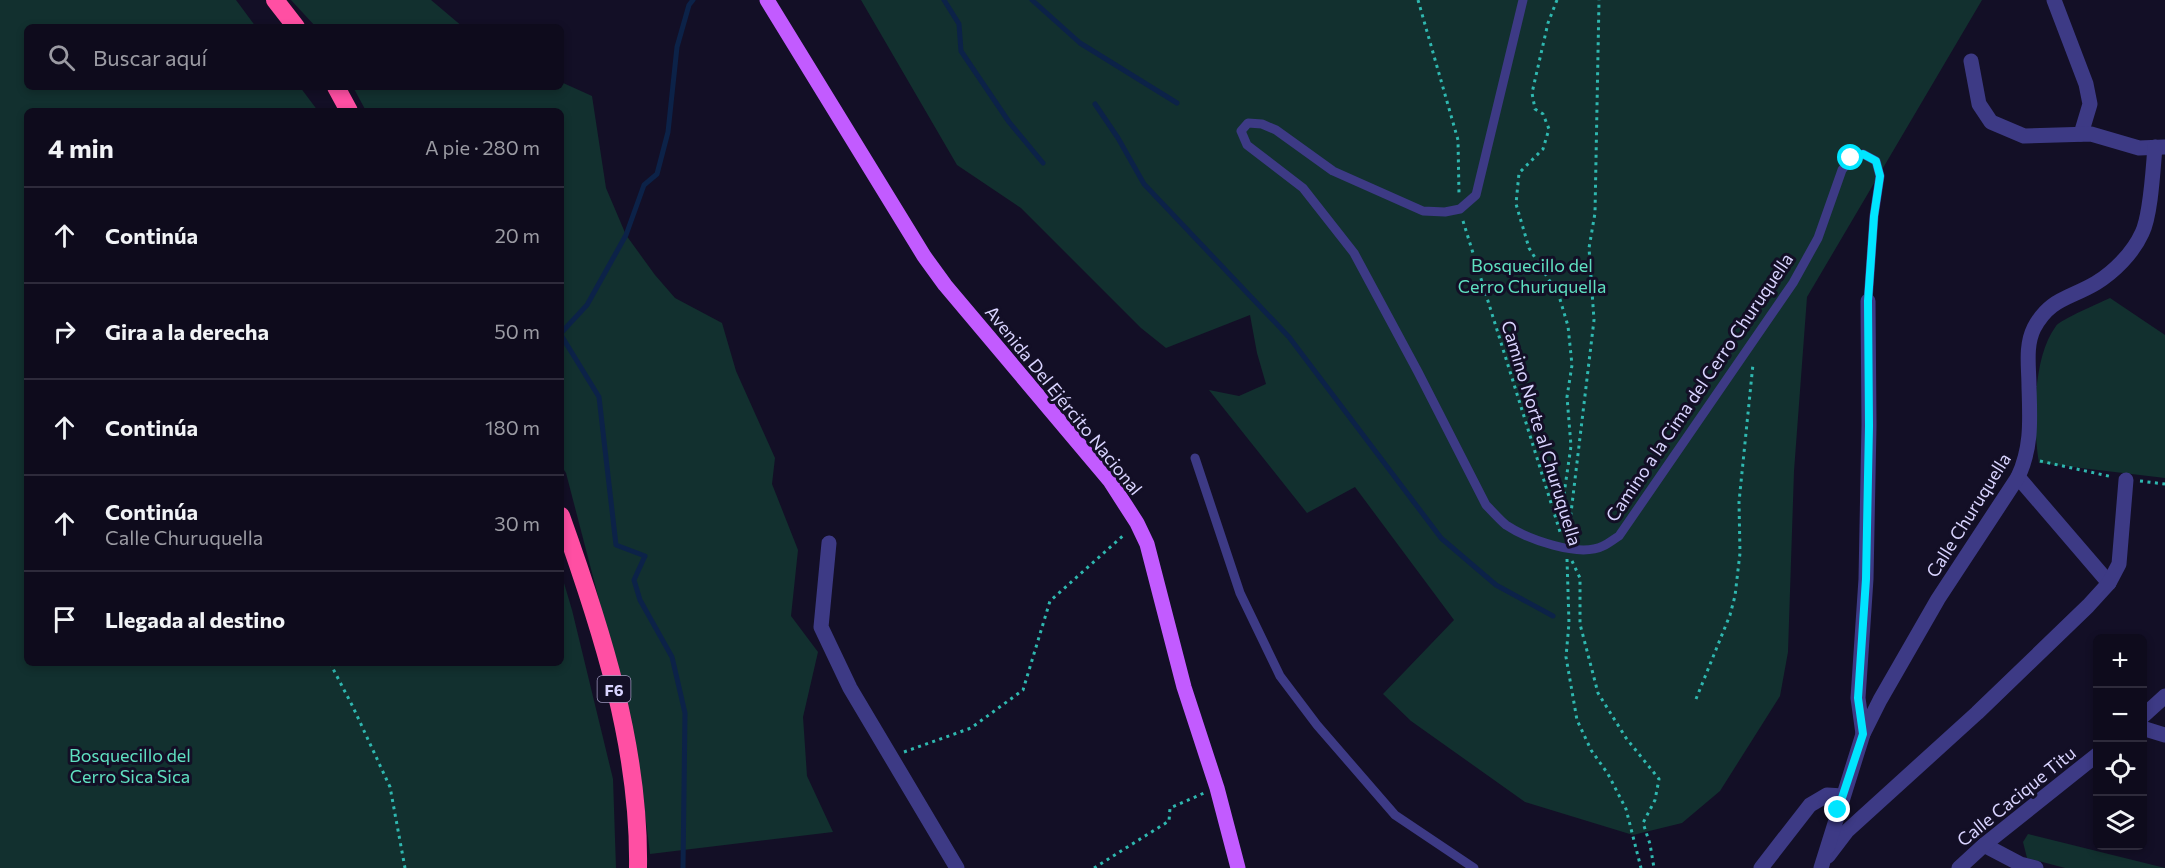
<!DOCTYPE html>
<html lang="es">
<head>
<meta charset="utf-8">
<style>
	:root { --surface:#0e0b1c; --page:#1c1929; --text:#f1f3f6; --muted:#9b9ba3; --line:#2e2b3b }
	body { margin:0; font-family:Commissioner,sans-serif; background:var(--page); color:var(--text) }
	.controls { position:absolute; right:18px; bottom:18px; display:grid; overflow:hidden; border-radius:9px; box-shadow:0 3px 9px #0003 }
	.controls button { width:54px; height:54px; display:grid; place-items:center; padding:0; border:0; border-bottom:2px solid var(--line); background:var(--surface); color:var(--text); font:30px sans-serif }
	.stop { position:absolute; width:18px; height:18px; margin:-14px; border:4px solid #00e5ff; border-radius:50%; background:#fff }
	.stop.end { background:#00e5ff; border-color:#fff; box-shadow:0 2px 6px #0008 }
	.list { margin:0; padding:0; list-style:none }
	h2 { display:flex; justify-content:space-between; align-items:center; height:78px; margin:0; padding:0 24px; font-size:26px }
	h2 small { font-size:20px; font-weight:400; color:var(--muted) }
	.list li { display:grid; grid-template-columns:39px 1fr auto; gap:18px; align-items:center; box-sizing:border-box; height:96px; padding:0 24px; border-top:2px solid var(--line) }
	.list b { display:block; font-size:22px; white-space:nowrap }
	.list p { margin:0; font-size:20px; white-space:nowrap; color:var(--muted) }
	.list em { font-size:20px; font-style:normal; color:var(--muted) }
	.icon { flex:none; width:33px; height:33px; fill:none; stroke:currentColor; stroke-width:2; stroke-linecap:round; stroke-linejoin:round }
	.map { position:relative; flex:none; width:2165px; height:868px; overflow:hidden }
	.search { position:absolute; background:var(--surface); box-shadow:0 3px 9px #0003; left:24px; top:24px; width:540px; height:66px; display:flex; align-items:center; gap:15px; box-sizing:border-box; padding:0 21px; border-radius:9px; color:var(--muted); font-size:22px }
	.panel { position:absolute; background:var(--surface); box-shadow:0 3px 9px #0003; left:24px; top:108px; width:540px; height:558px; border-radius:9px }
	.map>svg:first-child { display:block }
	.green { fill:#12302f }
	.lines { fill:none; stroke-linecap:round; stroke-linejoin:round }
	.stream { stroke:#0c2248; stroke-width:5 }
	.path { stroke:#2fb8b0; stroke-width:3; stroke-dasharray:3 4.5; stroke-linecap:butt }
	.lane { stroke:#3d3a85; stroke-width:9 }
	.street { stroke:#3d3a85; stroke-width:15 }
	.primary { stroke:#c25bff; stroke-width:15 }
	.highway { stroke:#ff4fa3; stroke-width:18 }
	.route { stroke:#00e5ff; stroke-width:8 }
	.labels { text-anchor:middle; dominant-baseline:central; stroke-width:6; stroke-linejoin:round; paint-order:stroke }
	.shield { fill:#130f26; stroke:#9e99be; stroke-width:1.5 }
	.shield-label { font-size:16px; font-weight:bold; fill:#d9d4ff }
	.park-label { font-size:18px; fill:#5fe0c0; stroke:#130f26 }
	.street-label { font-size:18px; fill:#d9d4ff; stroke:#130f26 }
</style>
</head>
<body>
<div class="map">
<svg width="2165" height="868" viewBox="0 0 2165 868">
	<rect width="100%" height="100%" fill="#130f26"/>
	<g class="green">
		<path d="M 0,0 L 236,0 L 256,27 L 27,27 L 27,87 L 300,87 L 318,111 L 27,111 L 27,663 L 561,663 L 561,573 L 572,610 L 613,779 L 616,868 L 0,868 Z"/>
		<path d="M 291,0 L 431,0 L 463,27 L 316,27 Z"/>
		<path d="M 861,0 L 1982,0 L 1807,297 L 1794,471 L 1788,652 L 1780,696 L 1720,791 L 1682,823 L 1633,835 L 1525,802 L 1411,721 L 1383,694 L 1454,620 L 1355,487 L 1307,513 L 1209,390 L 1239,396 L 1266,384 L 1257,353 L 1250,315 L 1166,348 L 1141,328 L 1021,208 L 957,165 Z"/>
		<path d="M 561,82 L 592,96 L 606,188 L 626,235 L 655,275 L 675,298 L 722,323 L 736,371 L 775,458 L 772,484 L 798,550 L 791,616 L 818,652 L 803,717 L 807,776 L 833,832 L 650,854 L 640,771 L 598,596 L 566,473 L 561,465 L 561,111 L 366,111 L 353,87 L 561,87 Z"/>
		<path d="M 2110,298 L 2165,335 L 2165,478 L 2039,463 C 2033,425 2032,358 2056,326 C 2061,319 2100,303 2110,298 Z"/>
		<path d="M 2028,834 L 2165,868 L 2065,868 L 2027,858 L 2023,842 Z"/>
	</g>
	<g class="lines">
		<g class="stream">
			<path d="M 944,0 L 959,24 L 961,51 L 1009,122 L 1043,163"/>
			<path d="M 1032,0 L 1080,43 L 1177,103"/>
			<path d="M 1095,104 L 1118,138 L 1144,184 L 1289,337 L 1441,538 L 1496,585 L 1553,616"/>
			<path d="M 561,333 L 587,305 L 626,235 L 644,185 L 657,174 L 668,132 L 677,47 L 689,5 L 693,0"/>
			<path d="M 561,335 L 599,397 L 616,545 L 645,556 L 634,580 L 640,600 L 672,657 L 685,713 L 683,868"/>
		</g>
		<g class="path">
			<path d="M 1418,0 L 1458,140 L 1459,194"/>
			<path d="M 1557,0 L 1548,23 L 1532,93 L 1535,109 L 1543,114 L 1549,129 L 1543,149 L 1519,173 L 1516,204 L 1529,248 L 1559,296 L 1568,326 L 1572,365 L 1567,397 L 1571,446 L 1564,494 L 1566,535"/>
			<path d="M 1463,221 L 1561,535"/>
			<path d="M 2040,461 L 2113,477"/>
			<path d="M 2140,481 L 2165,484"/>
			<path d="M 1568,538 L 1594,320 L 1589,248 L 1595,213 L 1599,0"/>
			<path d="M 1567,559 L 1569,623 L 1566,657 L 1577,720 L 1591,750 L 1608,774 L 1626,809 L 1641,868"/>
			<path d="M 1572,561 L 1580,578 L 1580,624 L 1598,693 L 1626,738 L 1659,779 L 1655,800 L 1643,823 L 1650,844 L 1654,868"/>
			<path d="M 330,663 L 353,707 L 390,787 L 405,868"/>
			<path d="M 1696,699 L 1730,615 L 1735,596 L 1740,553 L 1739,502 L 1753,364"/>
			<path d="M 904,752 L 971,728 L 1023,690 L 1050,601 L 1125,534"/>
			<path d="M 1094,868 L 1169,821 L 1170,808 L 1204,793"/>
		</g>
		<g class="lane">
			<path d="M 1523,0 L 1476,195 L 1460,209 L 1445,212 L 1423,211 L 1333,171 L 1276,130 L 1262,124 L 1248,123 L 1241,131 L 1247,145 L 1303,188 L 1354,253 L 1418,372 L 1486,505 C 1493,512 1499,519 1506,525 C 1527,539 1579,558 1603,546 C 1609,543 1614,539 1619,536 L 1793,283 L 1818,238 L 1842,170 L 1851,158 L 1863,154 L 1876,161 L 1880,176 L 1874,216 L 1868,301"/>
			<path d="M 1195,458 L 1240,593 L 1280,676 L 1317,725 L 1395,815 L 1474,868"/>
		</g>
		<g class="street">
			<path d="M 2054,0 L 2086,84 L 2090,104 L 2081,134"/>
			<path d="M 1971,61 L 1979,104 L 1991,122 L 2024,136 L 2091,134 L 2139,148 L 2164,147"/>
			<path d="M 2018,477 L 2109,583"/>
			<path d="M 829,543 L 821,627 L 850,688 L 957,868"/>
			<path d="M 2142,717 L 2165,696"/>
			<path d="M 2142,728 L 2165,735"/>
			<path d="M 1863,734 L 1858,698 L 1866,579 L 1869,425 L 1868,301"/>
			<path d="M 1984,845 L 2020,864 L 2036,868"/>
			<path d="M 1828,856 L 1847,831 L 1977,713 L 2088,606 L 2109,583 L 2119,564 L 2126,480"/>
			<path d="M 1761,868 L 1810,805 L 1827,795 L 1843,796"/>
			<path d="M 1821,868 L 1863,734 L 1880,700 L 1938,599 L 2018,477 C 2032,447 2030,420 2029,387 C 2029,367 2025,346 2034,328 C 2050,298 2069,299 2096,283 C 2114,272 2133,253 2142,233 C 2151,215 2153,168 2155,147"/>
			<path d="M 1959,868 L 1984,845 L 2098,754"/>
		</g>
		<path class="primary" d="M 767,0 L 924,256 L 945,285 L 1110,481 L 1137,523 L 1147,544 L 1184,687 L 1217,788 L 1238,868"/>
		<g class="highway">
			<path d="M 275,0 L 296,27"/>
			<path d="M 336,87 L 349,111"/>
			<path d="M 561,516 C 601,628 640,747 638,868"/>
		</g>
	</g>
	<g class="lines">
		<path class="route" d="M 1838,810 L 1863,734 L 1858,698 L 1866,579 L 1869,426 L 1868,301 L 1874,216 L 1880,176 L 1876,161 L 1863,154 L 1851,158"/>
	</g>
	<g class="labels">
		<rect class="shield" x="597.5" y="676" width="33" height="26" rx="4.5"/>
		<g class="shield-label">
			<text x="614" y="689">F6</text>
		</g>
		<g class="park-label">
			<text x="1532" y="265">Bosquecillo del<tspan x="1532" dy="21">Cerro Churuquella</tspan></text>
			<text x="130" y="755">Bosquecillo del<tspan x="130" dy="21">Cerro Sica Sica</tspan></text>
		</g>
		<g class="street-label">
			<text transform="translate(1699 387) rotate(-56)">Camino a la Cima del Cerro Churuquella</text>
			<text transform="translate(1064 400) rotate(51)">Avenida Del Ejército Nacional</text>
			<text transform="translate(1542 433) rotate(73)">Camino Norte al Churuquella</text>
			<text transform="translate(1968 515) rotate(-58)">Calle Churuquella</text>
			<text transform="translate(2016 796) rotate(-39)">Calle Cacique Titu</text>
		</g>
	</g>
</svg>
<div class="controls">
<button>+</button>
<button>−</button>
<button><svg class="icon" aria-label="locate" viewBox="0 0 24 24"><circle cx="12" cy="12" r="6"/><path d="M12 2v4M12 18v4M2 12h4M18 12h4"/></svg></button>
<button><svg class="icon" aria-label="layers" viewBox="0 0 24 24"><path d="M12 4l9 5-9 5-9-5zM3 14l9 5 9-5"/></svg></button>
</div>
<div class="stop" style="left:1851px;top:158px"></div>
<div class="stop end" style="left:1838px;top:810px"></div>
<div class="search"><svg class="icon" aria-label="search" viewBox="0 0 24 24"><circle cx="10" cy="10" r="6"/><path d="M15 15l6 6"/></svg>Buscar aquí</div>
<section class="panel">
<h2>4 min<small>A pie · 280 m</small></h2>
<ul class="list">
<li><svg class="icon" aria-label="ahead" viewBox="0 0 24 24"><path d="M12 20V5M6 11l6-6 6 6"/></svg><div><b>Continúa</b></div><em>20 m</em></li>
<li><svg class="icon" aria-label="right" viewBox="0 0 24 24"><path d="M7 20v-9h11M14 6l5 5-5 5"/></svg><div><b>Gira a la derecha</b></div><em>50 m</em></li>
<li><svg class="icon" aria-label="ahead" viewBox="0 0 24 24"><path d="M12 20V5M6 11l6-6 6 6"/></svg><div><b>Continúa</b></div><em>180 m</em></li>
<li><svg class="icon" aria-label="ahead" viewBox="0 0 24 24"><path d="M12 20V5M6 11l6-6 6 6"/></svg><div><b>Continúa</b><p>Calle Churuquella</p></div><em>30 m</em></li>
<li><svg class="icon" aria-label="arrive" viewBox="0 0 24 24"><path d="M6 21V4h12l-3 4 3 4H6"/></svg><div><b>Llegada al destino</b></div></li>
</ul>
</section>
</div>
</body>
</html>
